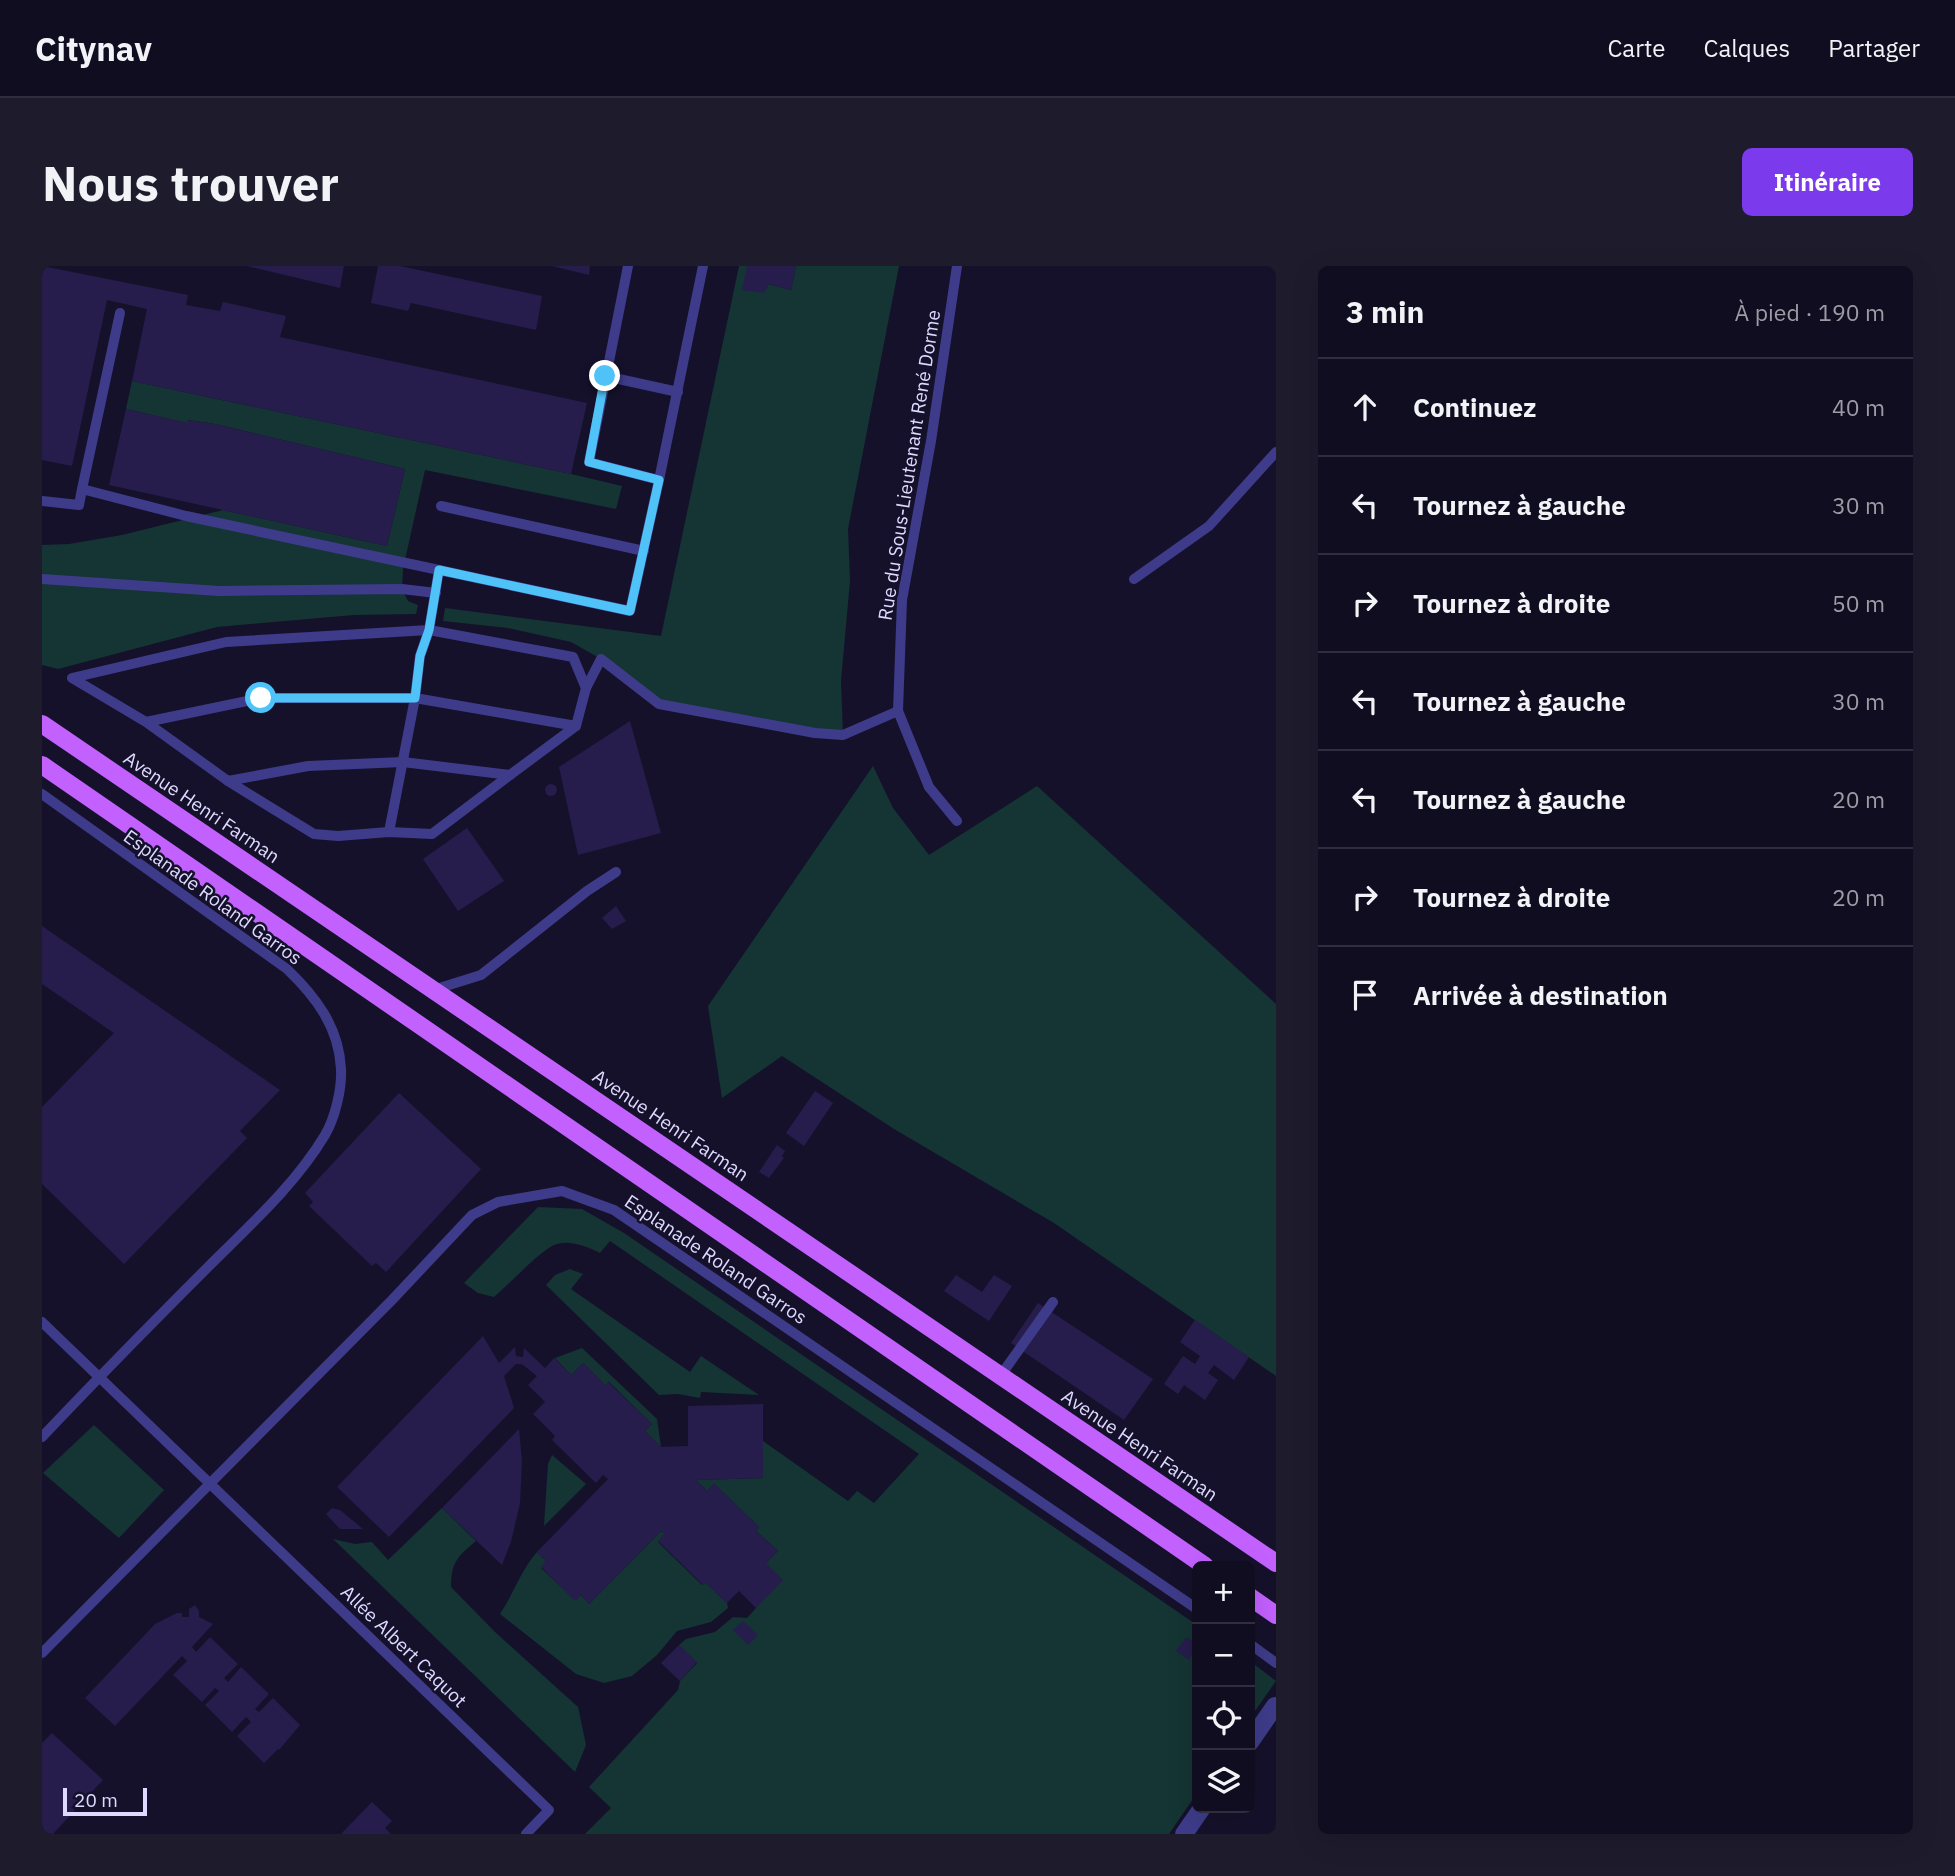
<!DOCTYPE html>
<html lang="fr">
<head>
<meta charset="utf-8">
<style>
	:root { --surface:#100d20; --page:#1e1b2d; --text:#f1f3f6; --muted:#9c9ca5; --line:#302d3e; --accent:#7c3aed }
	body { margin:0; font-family:"IBM Plex Sans",sans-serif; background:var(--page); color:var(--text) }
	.controls { position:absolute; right:21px; bottom:21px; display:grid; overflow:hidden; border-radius:10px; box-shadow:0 7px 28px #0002 }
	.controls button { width:63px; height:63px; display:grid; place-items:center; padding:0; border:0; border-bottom:2px solid var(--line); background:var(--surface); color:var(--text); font:35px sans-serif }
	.scale { position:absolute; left:21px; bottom:18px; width:84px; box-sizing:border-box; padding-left:7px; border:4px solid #dedaff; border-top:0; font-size:19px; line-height:24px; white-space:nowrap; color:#dedaff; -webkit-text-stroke:5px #15112b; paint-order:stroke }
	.stop { position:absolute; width:21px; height:21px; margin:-16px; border:5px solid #4fc3f7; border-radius:50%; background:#fff }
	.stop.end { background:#4fc3f7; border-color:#fff; box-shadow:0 2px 7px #0008 }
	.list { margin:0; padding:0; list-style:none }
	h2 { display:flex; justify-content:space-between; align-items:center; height:91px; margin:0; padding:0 28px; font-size:30px }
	h2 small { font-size:23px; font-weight:400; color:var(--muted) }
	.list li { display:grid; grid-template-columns:46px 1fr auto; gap:21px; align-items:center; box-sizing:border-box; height:98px; padding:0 28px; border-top:2px solid var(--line) }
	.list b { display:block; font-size:26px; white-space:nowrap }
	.list em { font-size:23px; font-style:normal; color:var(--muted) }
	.icon { flex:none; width:38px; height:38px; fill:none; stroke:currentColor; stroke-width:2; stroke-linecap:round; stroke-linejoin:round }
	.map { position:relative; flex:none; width:1234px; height:1568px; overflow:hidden; border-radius:10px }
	header { display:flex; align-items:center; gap:42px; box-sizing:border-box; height:98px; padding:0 35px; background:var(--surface); border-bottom:2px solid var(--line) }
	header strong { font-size:33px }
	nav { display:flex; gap:38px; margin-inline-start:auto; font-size:24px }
	.intro { display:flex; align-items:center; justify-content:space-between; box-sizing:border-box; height:168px; padding:0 42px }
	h1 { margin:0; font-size:49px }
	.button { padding:18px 32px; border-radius:10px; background:var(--accent); color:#fff; font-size:24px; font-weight:700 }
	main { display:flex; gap:42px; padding:0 42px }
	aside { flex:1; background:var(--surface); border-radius:10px; box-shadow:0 7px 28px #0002 }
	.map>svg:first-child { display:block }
	.green { fill:#143533 }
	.building { fill:#261d4c }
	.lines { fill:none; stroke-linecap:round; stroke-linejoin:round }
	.service { stroke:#3e3c8a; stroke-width:10 }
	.minor { stroke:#3e3c8a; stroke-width:18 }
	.primary { stroke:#c361ff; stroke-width:18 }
	.route { stroke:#4fc3f7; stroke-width:9 }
	.labels { text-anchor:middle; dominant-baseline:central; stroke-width:5; stroke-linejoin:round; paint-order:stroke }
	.street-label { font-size:19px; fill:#dedaff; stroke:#15112b }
</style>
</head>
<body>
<header>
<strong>Citynav</strong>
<nav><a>Carte</a><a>Calques</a><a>Partager</a></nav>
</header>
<div class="intro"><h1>Nous trouver</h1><a class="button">Itinéraire</a></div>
<main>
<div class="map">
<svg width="1234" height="1568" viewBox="0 0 1234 1568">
	<rect width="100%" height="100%" fill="#15112b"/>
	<g class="green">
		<path d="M 697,0 L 705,0 L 727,18 L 749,24 L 754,0 L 857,0 L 806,263 L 808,315 L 799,415 L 801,469 L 617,438 L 559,393 L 529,376 L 466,362 L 401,355 L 403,342 L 619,370 Z"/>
		<path d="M 90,115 L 529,208 L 580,220 L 574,243 L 383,204 L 361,303 L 360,323 L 366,335 L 376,339 L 374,348 L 312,349 L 175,361 L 16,403 L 0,399 L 0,279 L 27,278 L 80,269 L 181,244 L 345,280 L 363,203 L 173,158 L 146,154 L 145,157 L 84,143 Z"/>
		<path d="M 831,500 L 851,542 L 887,589 L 995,520 L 1234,738 L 1234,1110 L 1012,957 L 852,863 L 740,790 L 680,832 L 666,740 Z"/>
		<path d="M 496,941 L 540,943 L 582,967 L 1155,1359 L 1155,1527 L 1127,1568 L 543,1568 L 569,1542 L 547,1521 L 636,1424 L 638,1415 L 655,1397 L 637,1379 L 644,1373 L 673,1366 L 691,1351 L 705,1352 L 714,1342 L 724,1297 L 736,1285 L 714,1265 L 717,1261 L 672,1218 L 665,1225 L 654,1214 L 721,1212 L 721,1175 L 806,1235 L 815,1225 L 832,1237 L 877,1188 L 568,975 L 558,987 C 545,981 530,974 515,978 C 500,982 467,1019 452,1031 L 436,1027 L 422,1017 Z"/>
		<path d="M 528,1003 L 541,1008 L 529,1023 L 648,1106 L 659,1090 L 717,1129 L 659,1126 L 658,1132 L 636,1128 L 617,1129 L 504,1019 L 513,1009 Z"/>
		<path d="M 540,1082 L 615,1153 L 619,1181 L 603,1165 L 610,1158 L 567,1116 L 563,1119 L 541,1097 L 529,1109 L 513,1092 Z"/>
		<path d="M 52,1159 L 122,1224 L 77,1272 L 1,1207 Z"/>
		<path d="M 510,1189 L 544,1218 L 502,1260 L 506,1198 Z"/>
		<path d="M 400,1242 L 434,1275 C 416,1290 409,1296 409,1321 L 453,1366 L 536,1441 L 544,1479 L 533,1506 L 291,1273 L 313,1278 L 330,1276 L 346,1294 Z"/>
		<path d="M 619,1265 L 623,1268 L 616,1276 L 660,1319 L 663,1316 L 685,1337 L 686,1342 L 669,1356 L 635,1365 L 615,1389 L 590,1410 L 562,1417 L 534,1408 L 458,1348 C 472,1327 479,1304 495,1286 L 504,1295 L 499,1302 L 533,1334 L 539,1329 L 547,1338 Z"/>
		<path d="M 1208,1395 L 1234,1415 L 1208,1452 Z"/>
	</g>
	<g class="building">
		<path d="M 0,0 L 146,29 L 144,39 L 178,45 L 181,36 L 244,50 L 238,71 L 545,137 L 529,208 L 90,115 L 105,43 L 65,34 L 30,200 L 0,194 Z"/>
		<path d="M 205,0 L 302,0 L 298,22 Z"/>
		<path d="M 336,0 L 358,0 L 500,30 L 494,64 L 369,37 L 366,45 L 329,37 Z"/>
		<path d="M 510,0 L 548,0 L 547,9 Z"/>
		<path d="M 705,0 L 754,0 L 749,24 L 727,18 L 722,27 L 700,24 Z"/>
		<path d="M 84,143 L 145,157 L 145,154 L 173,158 L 363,203 L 345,280 L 67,219 Z"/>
		<path d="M 588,455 L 619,567 L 536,589 L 517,501 Z"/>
		<circle cx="509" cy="524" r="6"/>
		<path d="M 425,562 L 462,615 L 416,645 L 381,593 Z"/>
		<path d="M 574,640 L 584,655 L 570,663 L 560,652 Z"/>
		<path d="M 0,660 L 238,824 L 198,865 L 205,872 L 82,998 L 0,918 L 0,841 L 72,767 L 0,718 Z"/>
		<path d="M 773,825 L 791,837 L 762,880 L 744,867 Z"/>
		<path d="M 357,827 L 439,903 L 344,1006 L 334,997 L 330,1000 L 267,940 L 271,936 L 263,927 Z"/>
		<path d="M 735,879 L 743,885 L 740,890 L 742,892 L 727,912 L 717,906 Z"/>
		<path d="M 914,1009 L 940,1026 L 952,1009 L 970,1020 L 947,1055 L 902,1025 Z"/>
		<path d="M 996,1037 L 1111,1113 L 1082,1154 L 969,1077 Z"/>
		<path d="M 1153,1054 L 1207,1091 L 1192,1114 L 1172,1099 L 1166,1107 L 1176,1114 L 1163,1134 L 1142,1119 L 1136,1128 L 1122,1118 L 1141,1090 L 1153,1098 L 1158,1090 L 1138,1076 Z"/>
		<path d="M 441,1070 L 457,1097 L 473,1081 L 474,1090 L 481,1091 L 482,1082 L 503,1102 L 512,1092 L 529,1109 L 541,1097 L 563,1119 L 566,1116 L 610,1158 L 603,1165 L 619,1181 L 646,1180 L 646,1140 L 721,1138 L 721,1212 L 654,1214 L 665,1225 L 672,1217 L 717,1261 L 714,1265 L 736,1285 L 724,1297 L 741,1314 L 714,1342 L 697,1325 L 685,1337 L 663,1316 L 661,1319 L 616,1275 L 623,1268 L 619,1265 L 547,1338 L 539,1329 L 533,1335 L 499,1301 L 504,1295 L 495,1286 L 566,1213 L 561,1209 L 554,1217 L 510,1174 L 513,1170 L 491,1148 L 503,1136 L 486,1119 L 495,1110 L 481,1099 L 478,1098 L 474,1098 L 462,1110 L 472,1142 L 347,1271 L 295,1221 Z"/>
		<path d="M 477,1163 L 480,1195 L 478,1237 L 469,1276 L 460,1299 L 400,1242 Z"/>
		<path d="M 290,1242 L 298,1244 L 321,1263 L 298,1263 L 284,1248 Z"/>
		<path d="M 153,1339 L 157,1345 L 157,1351 L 171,1358 L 150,1381 L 154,1386 L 168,1371 L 196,1398 L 182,1412 L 186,1416 L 199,1401 L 227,1428 L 213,1443 L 217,1446 L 231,1432 L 258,1459 L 237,1484 L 236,1483 L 222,1497 L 195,1470 L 209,1456 L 204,1451 L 190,1466 L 163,1439 L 177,1425 L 173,1422 L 160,1436 L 131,1409 L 145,1395 L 140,1390 L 73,1460 L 43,1432 L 113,1358 L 135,1347 L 140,1347 L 140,1351 L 147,1351 L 147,1343 Z"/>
		<path d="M 701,1355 L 716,1369 L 706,1379 L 691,1364 Z"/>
		<path d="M 1144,1371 L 1155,1379 L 1147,1394 L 1134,1385 Z"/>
		<path d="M 637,1379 L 655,1396 L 638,1415 L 619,1397 Z"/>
		<path d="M 10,1467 L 61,1514 L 11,1568 L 0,1568 L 0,1477 Z"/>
		<path d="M 330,1536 L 350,1555 L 343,1562 L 349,1568 L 299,1568 Z"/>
	</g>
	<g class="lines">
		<g class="service">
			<path d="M 586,0 L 547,196 L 617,214 L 661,0"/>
			<path d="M 563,110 L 636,126"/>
			<path d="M 40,223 L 78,47"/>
			<path d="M 0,235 L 37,239 L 40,223 L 144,250 L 397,304"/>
			<path d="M 399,240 L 602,285"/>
			<path d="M 0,313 L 177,325 L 360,323 L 394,327"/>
			<path d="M 1092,313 L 1167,260 L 1234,186"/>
			<path d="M 544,422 L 559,393 L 617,438 L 773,467 L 801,469 L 856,445"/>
			<path d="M 104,456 L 219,432 L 373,432 L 534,460 L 544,422 L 531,391 L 387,364 L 184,376 L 30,412 L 104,456 L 186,515 L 266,500 L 361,496 L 468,509 L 534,460"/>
			<path d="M 186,515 L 272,568 L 296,570 L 347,566 L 390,568 L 468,509"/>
			<path d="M 0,528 L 245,703 C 274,731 297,761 299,803 C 300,823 293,852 283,869 C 253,919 208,959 167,1000 C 111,1056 55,1113 0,1171"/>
			<path d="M 915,555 L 887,521 L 856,445 L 860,334 L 889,175 L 915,0"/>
			<path d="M 347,566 L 373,432 L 378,390 L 387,364 L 397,304 L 588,345 L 617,214"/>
			<path d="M 391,724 L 439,709 L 545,625 L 574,606"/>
			<path d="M 0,1056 L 507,1544 L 484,1568"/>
			<path d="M 959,1109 L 1011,1036"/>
			<path d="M 1208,1378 L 1234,1397"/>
			<path d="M 0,1387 L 350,1034 L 430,949 L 456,936 L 520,925 L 572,944 L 1155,1343"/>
		</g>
		<g class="minor">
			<path d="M 1208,1476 L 1233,1440"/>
			<path d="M 1142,1568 L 1160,1542"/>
		</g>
		<g class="primary">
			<path d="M 0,458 L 1234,1297"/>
			<path d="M 0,499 L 1163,1300"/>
			<path d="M 1208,1331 L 1234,1349"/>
		</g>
	</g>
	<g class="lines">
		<path class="route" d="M 219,432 L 373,432 L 378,390 L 387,364 L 397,304 L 588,345 L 617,214 L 547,196 L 563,110"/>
	</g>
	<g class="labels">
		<g class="street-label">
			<text transform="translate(867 199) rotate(-81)">Rue du Sous-Lieutenant René Dorme</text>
			<text transform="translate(160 541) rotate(34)">Avenue Henri Farman</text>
			<text transform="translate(171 631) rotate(36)">Esplanade Roland Garros</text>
			<text transform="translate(629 859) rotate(34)">Avenue Henri Farman</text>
			<text transform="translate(674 993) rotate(34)">Esplanade Roland Garros</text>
			<text transform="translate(1098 1179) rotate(34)">Avenue Henri Farman</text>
			<text transform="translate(362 1380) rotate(44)">Allée Albert Caquot</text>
		</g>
	</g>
</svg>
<div class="controls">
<button>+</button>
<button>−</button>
<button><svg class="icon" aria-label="locate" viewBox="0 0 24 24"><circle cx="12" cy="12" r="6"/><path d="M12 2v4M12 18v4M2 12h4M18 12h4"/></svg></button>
<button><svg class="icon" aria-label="layers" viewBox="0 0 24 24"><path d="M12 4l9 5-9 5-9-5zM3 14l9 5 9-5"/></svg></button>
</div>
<div class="scale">20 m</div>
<div class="stop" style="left:219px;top:432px"></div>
<div class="stop end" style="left:563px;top:110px"></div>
</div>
<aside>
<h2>3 min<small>À pied · 190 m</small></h2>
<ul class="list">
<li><svg class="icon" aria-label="ahead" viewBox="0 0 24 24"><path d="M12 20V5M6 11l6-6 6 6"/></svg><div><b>Continuez</b></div><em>40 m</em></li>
<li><svg class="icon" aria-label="left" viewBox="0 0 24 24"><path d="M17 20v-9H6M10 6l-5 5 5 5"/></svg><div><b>Tournez à gauche</b></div><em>30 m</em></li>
<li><svg class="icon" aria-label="right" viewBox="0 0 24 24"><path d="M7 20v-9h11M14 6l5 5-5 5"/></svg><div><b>Tournez à droite</b></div><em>50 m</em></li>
<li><svg class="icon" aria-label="left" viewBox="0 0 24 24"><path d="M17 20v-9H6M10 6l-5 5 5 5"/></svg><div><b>Tournez à gauche</b></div><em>30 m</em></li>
<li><svg class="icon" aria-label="left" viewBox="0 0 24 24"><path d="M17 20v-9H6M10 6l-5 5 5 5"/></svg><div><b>Tournez à gauche</b></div><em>20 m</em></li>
<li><svg class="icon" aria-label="right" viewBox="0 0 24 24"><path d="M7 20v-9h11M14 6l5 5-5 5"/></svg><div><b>Tournez à droite</b></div><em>20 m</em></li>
<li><svg class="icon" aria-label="arrive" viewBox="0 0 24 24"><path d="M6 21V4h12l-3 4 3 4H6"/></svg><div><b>Arrivée à destination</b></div></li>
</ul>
</aside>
</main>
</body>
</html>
